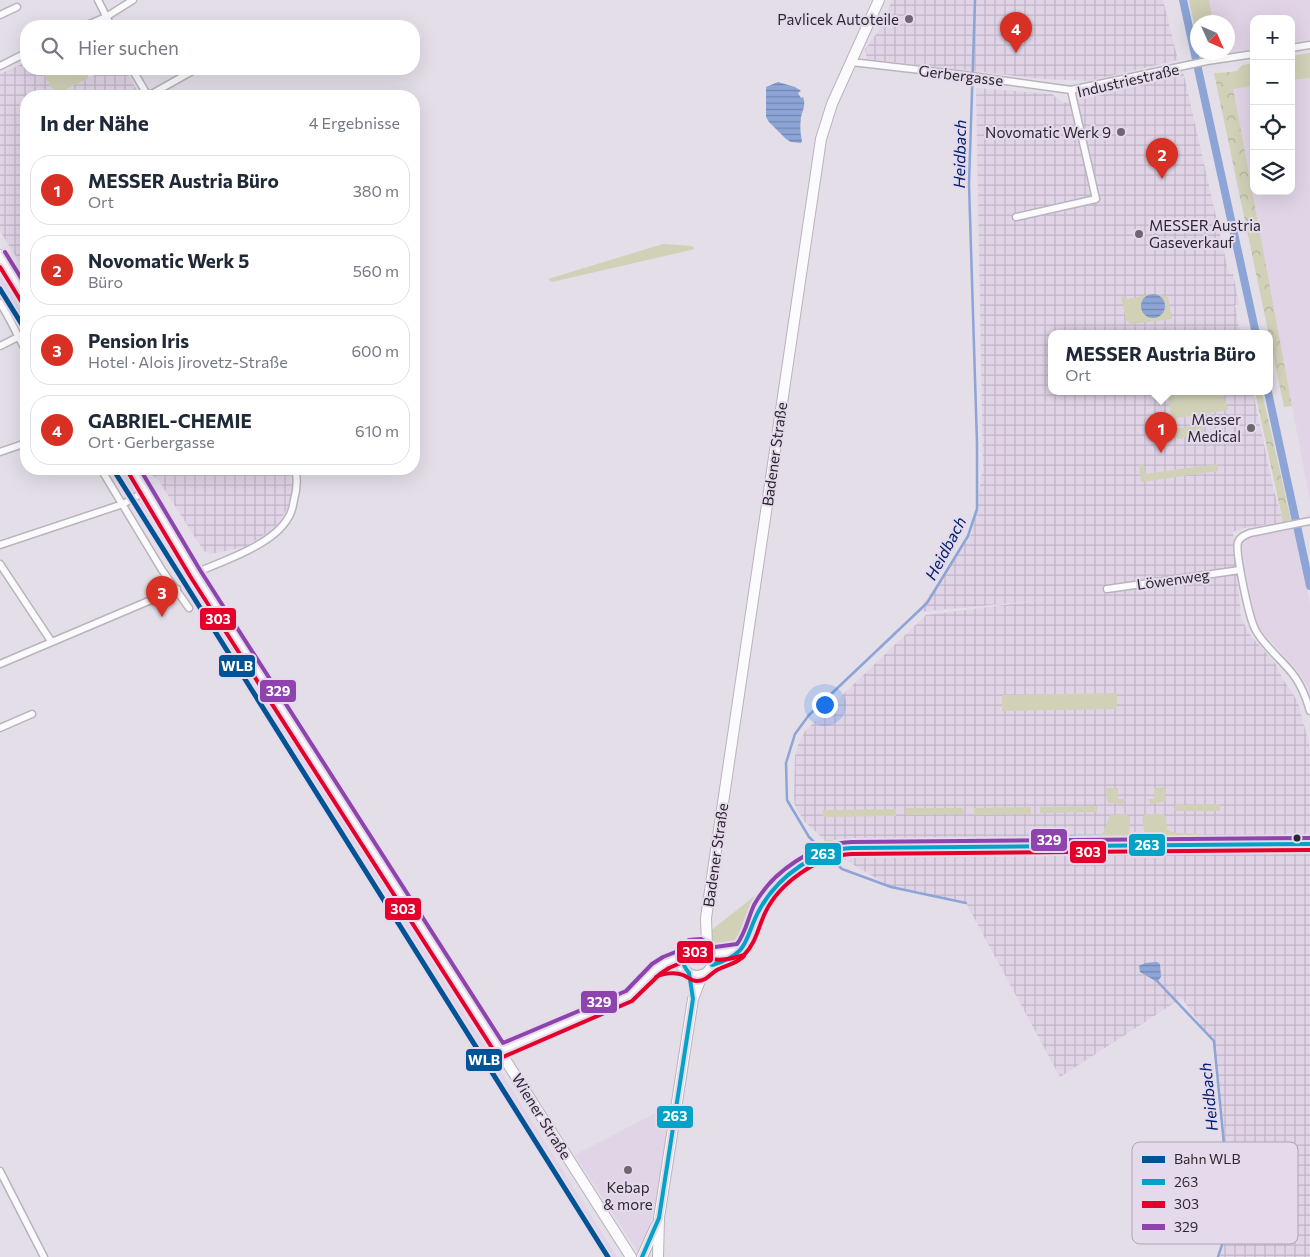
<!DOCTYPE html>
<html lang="de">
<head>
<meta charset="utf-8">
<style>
	:root { --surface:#fff; --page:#f6f6f7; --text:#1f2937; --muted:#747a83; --line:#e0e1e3; --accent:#d93025 }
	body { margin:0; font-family:Commissioner,sans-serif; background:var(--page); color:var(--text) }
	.controls { position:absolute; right:15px; top:15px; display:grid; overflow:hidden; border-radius:10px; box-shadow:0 5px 20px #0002 }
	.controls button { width:45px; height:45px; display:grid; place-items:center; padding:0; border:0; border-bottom:1px solid var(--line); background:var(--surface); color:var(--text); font:25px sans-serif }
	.compass { position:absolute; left:1190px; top:15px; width:45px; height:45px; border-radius:50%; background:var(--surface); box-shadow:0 5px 20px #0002; rotate:135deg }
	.you { position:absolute; left:824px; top:704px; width:18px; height:18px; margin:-12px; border:4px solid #fff; border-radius:50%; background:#1a73e8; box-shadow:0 0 0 8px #1a73e833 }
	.badge { display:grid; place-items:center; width:32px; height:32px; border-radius:50%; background:var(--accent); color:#fff; font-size:16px; font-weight:700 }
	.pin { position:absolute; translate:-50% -41px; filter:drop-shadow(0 1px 2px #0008) }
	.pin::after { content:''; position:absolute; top:26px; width:18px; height:15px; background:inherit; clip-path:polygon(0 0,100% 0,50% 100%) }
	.popup { position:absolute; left:1048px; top:330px; width:225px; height:65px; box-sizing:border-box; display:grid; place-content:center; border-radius:10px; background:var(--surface); filter:drop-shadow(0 1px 4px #0005); font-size:16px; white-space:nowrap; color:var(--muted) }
	.popup b { font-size:19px; color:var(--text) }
	.popup::after { content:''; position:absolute; left:50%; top:100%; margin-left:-10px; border:10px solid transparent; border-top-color:var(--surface) }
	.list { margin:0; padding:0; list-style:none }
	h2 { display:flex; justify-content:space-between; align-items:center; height:65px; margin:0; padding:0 20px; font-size:21px }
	h2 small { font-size:16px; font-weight:400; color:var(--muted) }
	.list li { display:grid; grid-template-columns:32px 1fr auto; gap:15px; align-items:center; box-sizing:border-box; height:70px; margin:0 10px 10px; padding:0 10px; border:1px solid var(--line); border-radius:20px }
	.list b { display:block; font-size:19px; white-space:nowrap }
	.list p { margin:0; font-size:16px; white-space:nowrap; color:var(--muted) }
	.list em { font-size:16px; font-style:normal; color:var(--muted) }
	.icon { flex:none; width:28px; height:28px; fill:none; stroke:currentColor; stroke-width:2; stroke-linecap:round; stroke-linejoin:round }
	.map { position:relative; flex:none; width:1310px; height:1257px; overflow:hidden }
	.search { position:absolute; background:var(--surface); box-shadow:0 5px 20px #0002; left:20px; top:20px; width:400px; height:55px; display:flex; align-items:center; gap:12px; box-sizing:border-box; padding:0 18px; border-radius:20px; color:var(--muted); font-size:19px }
	.panel { position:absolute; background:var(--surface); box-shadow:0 5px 20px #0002; left:20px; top:90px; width:400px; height:385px; border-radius:20px }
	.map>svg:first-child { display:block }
	.built { fill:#e0d4e6 }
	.industrial { fill:url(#industrial-grid) }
	.green { fill:#d1d1b8 }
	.forest { fill:url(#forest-crowns) }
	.water { fill:url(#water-rules) }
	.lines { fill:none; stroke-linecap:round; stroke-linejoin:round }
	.stream { stroke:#8ca4d6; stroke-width:2.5 }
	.canal { stroke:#8ca4d6; stroke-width:8 }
	.minor-casing { stroke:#b9b4bc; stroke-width:9 }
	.tertiary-casing { stroke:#b9b4bc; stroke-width:10 }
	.primary-casing { stroke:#b9b4bc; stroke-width:12 }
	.minor { stroke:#fbfafc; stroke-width:6 }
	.tertiary { stroke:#fbfafc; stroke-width:8 }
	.primary { stroke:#fbfafc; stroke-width:10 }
	.bus-1-casing { stroke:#e5daec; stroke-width:8 }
	.bus-2-casing { stroke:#e5daec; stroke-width:8 }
	.bus-3-casing { stroke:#e5daec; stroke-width:8 }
	.bus-1 { stroke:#02a3c6; stroke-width:4 }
	.bus-2 { stroke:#e4002b; stroke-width:4 }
	.bus-3 { stroke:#8e44ad; stroke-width:4 }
	.rail-1-casing { stroke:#e5daec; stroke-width:9 }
	.rail-1 { stroke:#005395; stroke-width:5 }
	.poi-dot { fill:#6d6870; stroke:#e5daec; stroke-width:2 }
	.bus-dot { fill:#2d282f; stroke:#e5daec; stroke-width:2 }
	.labels { text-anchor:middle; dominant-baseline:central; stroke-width:4; stroke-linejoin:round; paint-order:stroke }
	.poi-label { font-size:15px; fill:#2d282f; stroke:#e5daec; text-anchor:end }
	.street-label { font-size:15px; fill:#2d282f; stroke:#e5daec }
	.water-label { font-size:16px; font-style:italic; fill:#002271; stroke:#e5daec }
	.key { fill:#e5daec; stroke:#aea5b3; stroke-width:1 }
	.key-label { font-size:14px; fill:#2d282f }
	.line-badge { stroke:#e5daec; stroke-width:2 }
	.badge-label { font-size:14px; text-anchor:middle; font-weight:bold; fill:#fff }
</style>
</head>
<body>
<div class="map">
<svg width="1310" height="1257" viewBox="0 0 1310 1257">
	<defs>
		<pattern id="industrial-grid" width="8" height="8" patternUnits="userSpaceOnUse" patternTransform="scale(1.25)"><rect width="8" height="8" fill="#e0d4e6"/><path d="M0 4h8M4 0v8" fill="none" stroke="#c0b6c6"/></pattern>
		<pattern id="forest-crowns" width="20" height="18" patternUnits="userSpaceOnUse" patternTransform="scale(1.25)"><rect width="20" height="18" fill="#d1d1b8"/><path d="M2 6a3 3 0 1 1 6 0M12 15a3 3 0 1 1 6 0" fill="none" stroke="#b4b39e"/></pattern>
		<pattern id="water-rules" width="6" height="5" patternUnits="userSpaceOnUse" patternTransform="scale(1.25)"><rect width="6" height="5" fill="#8ca4d6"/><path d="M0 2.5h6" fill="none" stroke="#7386ae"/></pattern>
	</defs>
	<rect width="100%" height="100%" fill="#e4dee8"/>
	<g class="built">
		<path d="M 1209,0 L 1310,0 L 1310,40 L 1291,43 L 1291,19 L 1254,19 L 1254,49 L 1220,55 L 1219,53 L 1228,52 L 1228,22 L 1213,22 Z"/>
		<path d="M 1310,78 L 1310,500 L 1258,230 L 1233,89 L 1254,86 L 1254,191 L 1291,191 L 1291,80 Z"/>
		<path d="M 0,275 L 26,318 L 26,339 L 0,297 Z"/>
		<path d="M 109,469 L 122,469 L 617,1257 L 604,1257 Z"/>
		<path d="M 1293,528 L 1310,603 L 1310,697 L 1308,687 L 1297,670 L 1257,626 L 1244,565 L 1241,537 Z"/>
		<path d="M 669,1106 L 666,1150 L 651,1220 L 642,1250 L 638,1252 L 575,1155 Z"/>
	</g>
	<g class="industrial">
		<path d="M 892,0 L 1163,0 L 1178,60 L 1089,81 L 1042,79 L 867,59 L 865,49 L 878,32 Z"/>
		<path d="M 26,62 L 26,69 L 84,69 L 89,78 L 107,69 L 125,69 L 140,96 L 26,96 L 26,273 L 0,231 L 0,74 Z"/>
		<path d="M 1183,71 L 1229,274 L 1233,274 L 1239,304 L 1235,305 L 1240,334 L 1052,334 L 1052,392 L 1253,392 L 1273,487 L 1283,522 L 1244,528 L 1233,532 L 1241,618 L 1250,635 L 1275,663 L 1283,679 L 1295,697 L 1299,706 L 1310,748 L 1310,1257 L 1220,1257 L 1232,1213 L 1213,1043 L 1182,998 L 1060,1077 L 966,903 L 891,887 L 837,855 L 845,840 L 825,840 L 804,821 L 795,805 L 794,797 L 795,757 L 798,745 L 805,731 L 926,615 L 1043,600 L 918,612 L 972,533 L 983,469 L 976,88 L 1052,94 L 1063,103 L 1084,99 L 1158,81 Z"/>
		<path d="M 154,469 L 291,469 L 293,491 L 288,508 L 278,523 L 270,531 L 245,547 L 210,554 L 204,551 L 157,478 L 151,476 Z"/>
	</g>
	<g class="green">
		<path d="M 1189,0 L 1209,0 L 1213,22 L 1198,22 L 1197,40 Z"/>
		<path d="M 1310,53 L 1310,78 L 1291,80 L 1291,56 Z"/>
		<path d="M 1254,63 L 1254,86 L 1233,89 L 1230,72 L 1237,71 L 1242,65 Z"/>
		<path d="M 40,69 L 84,69 L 89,78 L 56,94 Z"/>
		<path d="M 663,244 L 692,246 L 695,249 L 552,282 L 548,279 Z"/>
		<path d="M 1157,294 L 1168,297 L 1172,319 L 1131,324 L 1126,320 L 1121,296 L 1127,299 L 1149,295 L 1145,297 L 1141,307 L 1144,314 L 1151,318 L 1158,317 L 1160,296 Z"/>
		<path d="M 1167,392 L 1223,392 L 1224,400 L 1226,402 L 1228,410 L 1172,419 Z"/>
		<path d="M 1201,425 L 1203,427 L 1204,434 L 1183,437 L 1183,439 L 1178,439 L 1174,434 L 1177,428 Z"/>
		<path d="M 1139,464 L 1143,464 L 1145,474 L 1217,464 L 1218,471 L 1141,482 Z"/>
		<path d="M 1117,693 L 1117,709 L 1002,711 L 1002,695 Z"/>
		<path d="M 1165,787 L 1166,799 L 1164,802 L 1150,804 L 1148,799 L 1154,799 L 1154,788 Z"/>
		<path d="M 1106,788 L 1118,788 L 1118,799 L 1125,799 L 1123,804 L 1108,803 L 1107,801 Z"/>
		<path d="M 1220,804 L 1220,811 L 1175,811 L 1175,805 Z"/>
		<path d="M 1097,806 L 1097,812 L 1040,813 L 1040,807 Z"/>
		<path d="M 1031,807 L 1031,814 L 974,815 L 974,808 Z"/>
		<path d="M 906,808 L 963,808 L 964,814 L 906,815 Z"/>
		<path d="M 896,809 L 896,816 L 823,817 L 823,810 Z"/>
		<path d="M 1126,814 L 1130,817 L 1129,839 L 1125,841 L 1076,843 L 1076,835 L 1099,835 L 1103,833 L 1110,815 Z"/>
		<path d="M 1145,814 L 1163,814 L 1166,817 L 1167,829 C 1175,835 1187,833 1197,833 L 1198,835 L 1145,836 L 1142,818 Z"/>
		<path d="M 825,840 L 846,840 L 846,845 C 836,846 825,847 816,852 C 799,861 766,889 757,906 C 750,918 751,933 739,943 C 724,956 714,949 709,932 Z"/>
	</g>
	<g class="forest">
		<path d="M 1230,72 L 1292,406 L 1284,407 L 1214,73 Z"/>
		<path d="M 1255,392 L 1262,392 L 1291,520 L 1283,522 Z"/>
	</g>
	<g class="water">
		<path d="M 778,82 L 795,87 L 801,91 L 798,93 L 801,98 L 803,97 C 806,105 803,109 801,117 C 800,125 800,133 802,141 L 801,143 L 791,142 L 786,139 L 769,122 L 766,117 L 766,87 Z"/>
		<circle cx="1153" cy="306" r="12"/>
		<path d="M 1157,962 L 1160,964 L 1161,977 L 1157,982 L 1140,972 L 1139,966 L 1145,963 Z"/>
	</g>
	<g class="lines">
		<g class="stream">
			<path d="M 966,903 L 891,887 L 842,869 L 809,837 L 787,800 L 786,763 L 795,734 L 809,715 L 927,603 L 968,536 L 977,509 L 977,443 L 969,184 L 975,0"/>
			<path d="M 1156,980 L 1214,1041 L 1231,1217 L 1218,1257"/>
		</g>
		<g class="canal">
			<path d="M 1183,0 L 1256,334"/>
			<path d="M 1268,392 L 1310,586"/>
		</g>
		<g class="minor-casing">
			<g id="minor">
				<path d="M 98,0 L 111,26"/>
				<path d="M 0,15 L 17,7"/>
				<path d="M 85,26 L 106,17 L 133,0"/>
				<path d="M 1291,48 L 1310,45"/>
				<path d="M 851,62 L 956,74 L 1071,90 L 1207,61 L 1254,54"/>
				<path d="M 0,66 L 26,53"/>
				<path d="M 132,69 L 148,96"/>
				<path d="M 148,96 L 196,69"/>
				<path d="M 1016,217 L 1096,199 L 1071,90"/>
				<path d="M 0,303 C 10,318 17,335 26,351"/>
				<path d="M 0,346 L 26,333"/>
				<path d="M 0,452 L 26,443"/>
				<path d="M 101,469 L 162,570 L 189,608"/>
				<path d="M 1310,521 L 1250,533 C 1245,535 1240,537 1238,542 C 1235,553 1249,617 1255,629 C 1263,645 1280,658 1292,673 C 1301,684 1306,697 1310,711"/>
				<path d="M 0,545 L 123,504 L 146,491"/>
				<path d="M 0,564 L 51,641"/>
				<path d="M 195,573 C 223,561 273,545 288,518 C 292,513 293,506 294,500 C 297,489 298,479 295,469"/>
				<path d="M 1107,589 L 1240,570"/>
				<path d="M 0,664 L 177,589"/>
				<path d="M 0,728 L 32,714"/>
				<path d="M 0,1171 L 44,1257"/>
			</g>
		</g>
		<g class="tertiary-casing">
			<g id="tertiary">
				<path d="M 712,953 L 723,953 L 741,950"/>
				<path d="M 712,965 C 754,956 744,935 761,907 C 773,887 801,863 822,854 C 831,850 841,848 852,848 L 1310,844"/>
			</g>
		</g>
		<g class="primary-casing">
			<g id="primary">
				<path d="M 0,255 L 26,298"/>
				<path d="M 133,469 L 195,573 L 631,1257"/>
				<circle cx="697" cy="960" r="16"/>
				<path d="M 707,947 L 706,918 L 821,139 L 832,104 L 879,0"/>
				<path d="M 501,1051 L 629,996 C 642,986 651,969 666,962 C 671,960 677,958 682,956"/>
				<path d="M 642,1257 L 656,1226"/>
				<path d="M 658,1257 L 659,1218 L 693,999 L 702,975"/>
			</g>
		</g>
		<use href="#minor" class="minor"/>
		<use href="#tertiary" class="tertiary"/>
		<use href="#primary" class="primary"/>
		<g class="bus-1-casing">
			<g id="bus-1">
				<path d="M 712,965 C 753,953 743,937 761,907 C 779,876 816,849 852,848 L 1310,844"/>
				<path d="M 689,973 C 672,953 694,934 712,953"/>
				<path d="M 642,1257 L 659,1218 L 693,999 L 689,973"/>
			</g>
		</g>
		<g class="bus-2-casing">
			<g id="bus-2">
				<path d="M 0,267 L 21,301"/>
				<path d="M 128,472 L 190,576 L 496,1054"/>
				<path d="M 656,977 C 663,973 676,972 683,975 C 688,977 691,981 697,981 C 707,981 710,974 717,970 C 727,965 736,964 744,956"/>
				<path d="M 503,1057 L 632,1001 L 660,974 L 669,968 L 685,961 L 694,952 C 703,951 704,958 712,959 C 722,961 735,958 744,955 C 756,943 758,928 765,913 C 779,883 819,855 852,854 L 1310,850"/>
			</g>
		</g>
		<g class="bus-3-casing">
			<g id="bus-3">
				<path d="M 5,252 L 26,286"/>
				<path d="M 140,469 L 200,570 L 503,1043 L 626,991 L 652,964 L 663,957 L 678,951 L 683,944 L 689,940 L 701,939 L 715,947 L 737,944 C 746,932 748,918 754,905 C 772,872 814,843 852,842 L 1310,838"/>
			</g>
		</g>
		<use href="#bus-1" class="bus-1"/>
		<use href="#bus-2" class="bus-2"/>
		<use href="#bus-3" class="bus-3"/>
		<g class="rail-1-casing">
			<g id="rail-1">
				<path d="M 0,289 L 26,331"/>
				<path d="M 113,469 L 608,1257"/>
			</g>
		</g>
		<use href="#rail-1" class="rail-1"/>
	</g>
	<g class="poi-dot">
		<circle cx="909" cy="19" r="5"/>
		<circle cx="1121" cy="132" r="5"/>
		<circle cx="1139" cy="234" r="5"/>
		<circle cx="1251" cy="428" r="5"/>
		<circle cx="628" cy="1170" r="5"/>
	</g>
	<circle class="bus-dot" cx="1297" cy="838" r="4.5"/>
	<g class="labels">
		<g class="poi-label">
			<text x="899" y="19">Pavlicek Autoteile</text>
			<text x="1111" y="132">Novomatic Werk 9</text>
			<text x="1149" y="225" text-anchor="start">MESSER Austria<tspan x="1149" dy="17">Gaseverkauf</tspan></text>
			<text x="1241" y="419">Messer<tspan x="1241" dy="17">Medical</tspan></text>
			<text x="628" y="1187" text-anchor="middle">Kebap<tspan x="628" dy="17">&amp; more</tspan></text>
		</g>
		<g class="street-label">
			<text transform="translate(961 75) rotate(7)">Gerbergasse</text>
			<text transform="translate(1128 80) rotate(-13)">Industriestraße</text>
			<text transform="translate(774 454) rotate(-82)">Badener Straße</text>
			<text transform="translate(1173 579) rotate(-8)">Löwenweg</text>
			<text transform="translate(715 855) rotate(-82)">Badener Straße</text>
			<text transform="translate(542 1116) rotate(58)">Wiener Straße</text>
		</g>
		<g class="water-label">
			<text transform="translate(959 154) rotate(-89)">Heidbach</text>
			<text transform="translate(945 548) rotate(-62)">Heidbach</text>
			<text transform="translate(1208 1097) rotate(-96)">Heidbach</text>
		</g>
	</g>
	<rect x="1132" y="1142" width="166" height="102" rx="8" class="key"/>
	<rect x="1142" y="1156" width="23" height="7" fill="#005395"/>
	<rect x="1142" y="1179" width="23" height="6" fill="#02a3c6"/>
	<rect x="1142" y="1201" width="23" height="7" fill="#e4002b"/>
	<rect x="1142" y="1224" width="23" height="6" fill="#8e44ad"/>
	<g class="key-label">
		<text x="1174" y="1164">Bahn WLB</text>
		<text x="1174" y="1187">263</text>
		<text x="1174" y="1209">303</text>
		<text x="1174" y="1232">329</text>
	</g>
	<g class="line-badge">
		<rect x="199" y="607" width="38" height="24" rx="5" fill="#e4002b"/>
		<rect x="218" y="654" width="38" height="24" rx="5" fill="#005395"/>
		<rect x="259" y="679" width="38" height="24" rx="5" fill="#8e44ad"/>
		<rect x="1030" y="828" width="38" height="24" rx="5" fill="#8e44ad"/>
		<rect x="1128" y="833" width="38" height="24" rx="5" fill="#02a3c6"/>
		<rect x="1069" y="840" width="38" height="24" rx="5" fill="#e4002b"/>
		<rect x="804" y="842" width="38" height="24" rx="5" fill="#02a3c6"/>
		<rect x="384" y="897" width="38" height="24" rx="5" fill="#e4002b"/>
		<rect x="676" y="940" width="38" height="24" rx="5" fill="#e4002b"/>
		<rect x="580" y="990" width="38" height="24" rx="5" fill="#8e44ad"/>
		<rect x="465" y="1048" width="38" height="24" rx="5" fill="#005395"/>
		<rect x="656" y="1105" width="38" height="24" rx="5" fill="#02a3c6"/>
	</g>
	<g class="badge-label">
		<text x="218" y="624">303</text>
		<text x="237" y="671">WLB</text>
		<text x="278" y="696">329</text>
		<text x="1049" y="845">329</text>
		<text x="1147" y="850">263</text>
		<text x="1088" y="857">303</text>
		<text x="823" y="859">263</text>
		<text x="403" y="914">303</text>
		<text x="695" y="957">303</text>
		<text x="599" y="1007">329</text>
		<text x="484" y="1065">WLB</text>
		<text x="675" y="1121">263</text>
	</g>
</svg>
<div class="controls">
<button>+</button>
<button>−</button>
<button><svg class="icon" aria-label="locate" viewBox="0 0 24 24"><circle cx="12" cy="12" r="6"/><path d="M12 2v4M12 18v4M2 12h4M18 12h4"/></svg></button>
<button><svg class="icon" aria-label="layers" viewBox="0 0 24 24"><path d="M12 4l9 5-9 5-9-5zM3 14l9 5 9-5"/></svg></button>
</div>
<svg class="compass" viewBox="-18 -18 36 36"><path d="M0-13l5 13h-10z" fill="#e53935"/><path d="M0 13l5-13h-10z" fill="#747a83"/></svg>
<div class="you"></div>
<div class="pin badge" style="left:1161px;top:453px">1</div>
<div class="popup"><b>MESSER Austria Büro</b>Ort</div>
<div class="pin badge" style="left:1162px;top:179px">2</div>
<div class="pin badge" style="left:162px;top:617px">3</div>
<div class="pin badge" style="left:1016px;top:53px">4</div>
<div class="search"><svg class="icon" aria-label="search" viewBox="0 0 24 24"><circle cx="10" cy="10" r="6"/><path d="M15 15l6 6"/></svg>Hier suchen</div>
<section class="panel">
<h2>In der Nähe<small>4 Ergebnisse</small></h2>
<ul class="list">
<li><span class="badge">1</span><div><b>MESSER Austria Büro</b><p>Ort</p></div><em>380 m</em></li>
<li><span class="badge">2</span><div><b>Novomatic Werk 5</b><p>Büro</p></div><em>560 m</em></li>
<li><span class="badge">3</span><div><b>Pension Iris</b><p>Hotel · Alois Jirovetz-Straße</p></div><em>600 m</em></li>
<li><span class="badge">4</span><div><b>GABRIEL-CHEMIE</b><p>Ort · Gerbergasse</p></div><em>610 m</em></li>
</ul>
</section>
</div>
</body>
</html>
